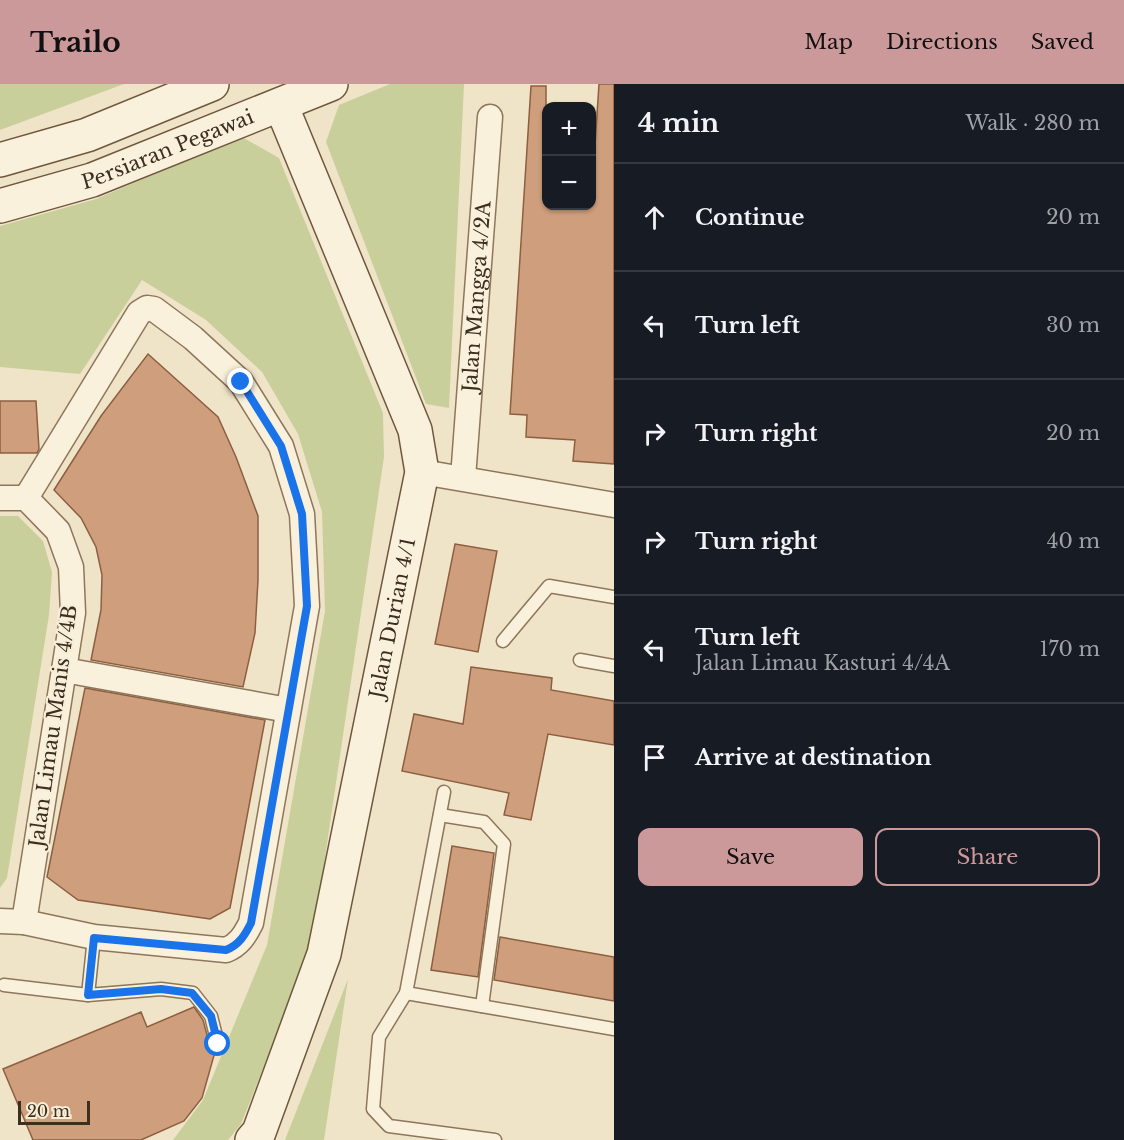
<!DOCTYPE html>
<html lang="en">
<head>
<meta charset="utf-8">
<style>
	:root { --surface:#171b24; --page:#242831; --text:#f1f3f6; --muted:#9ea1a6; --line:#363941; --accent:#cc999b }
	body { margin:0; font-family:"Libre Baskerville",serif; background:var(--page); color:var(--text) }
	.controls { position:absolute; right:18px; top:18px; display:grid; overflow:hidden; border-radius:12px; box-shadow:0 2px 4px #0004 }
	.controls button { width:54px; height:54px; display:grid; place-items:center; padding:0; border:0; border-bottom:2px solid var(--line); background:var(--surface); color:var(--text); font:30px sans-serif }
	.scale { position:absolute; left:18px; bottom:15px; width:72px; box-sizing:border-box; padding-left:6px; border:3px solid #3d2e20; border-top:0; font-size:16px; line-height:21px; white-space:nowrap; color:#3d2e20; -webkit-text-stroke:4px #f7eed8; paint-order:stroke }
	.stop { position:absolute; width:18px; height:18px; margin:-14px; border:4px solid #1a73e8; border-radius:50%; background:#fff }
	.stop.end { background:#1a73e8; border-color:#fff; box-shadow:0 2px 6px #0008 }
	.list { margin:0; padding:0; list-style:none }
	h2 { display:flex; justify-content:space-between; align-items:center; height:78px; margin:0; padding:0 24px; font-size:26px }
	h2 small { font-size:20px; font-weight:400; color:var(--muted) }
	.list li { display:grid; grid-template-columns:39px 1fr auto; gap:18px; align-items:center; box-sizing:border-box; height:108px; padding:0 24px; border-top:2px solid var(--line) }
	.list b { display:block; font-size:22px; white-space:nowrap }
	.list p { margin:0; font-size:20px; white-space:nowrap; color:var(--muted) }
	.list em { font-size:20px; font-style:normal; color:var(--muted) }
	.actions { display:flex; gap:12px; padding:18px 24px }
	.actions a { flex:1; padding:14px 0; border:2px solid var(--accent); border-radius:12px; text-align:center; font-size:21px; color:var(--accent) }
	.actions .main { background:var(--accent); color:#111 }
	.icon { flex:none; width:33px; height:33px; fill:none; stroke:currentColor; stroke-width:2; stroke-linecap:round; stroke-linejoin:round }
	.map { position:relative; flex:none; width:614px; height:1056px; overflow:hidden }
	header { display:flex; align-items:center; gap:36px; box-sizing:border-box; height:84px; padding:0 30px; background:var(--accent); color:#111 }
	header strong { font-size:28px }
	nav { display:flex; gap:33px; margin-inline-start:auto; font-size:21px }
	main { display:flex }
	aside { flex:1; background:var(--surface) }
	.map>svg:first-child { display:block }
	.green { fill:#c9cf9b }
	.building { fill:#cf9f7d; stroke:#8d5f41; stroke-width:1.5 }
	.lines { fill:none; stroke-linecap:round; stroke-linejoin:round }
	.lane-casing { stroke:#8d765c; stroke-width:15 }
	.street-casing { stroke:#8d765c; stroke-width:27 }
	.secondary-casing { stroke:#6f573f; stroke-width:36 }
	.lane { stroke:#faf1dc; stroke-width:12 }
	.street { stroke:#faf1dc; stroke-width:24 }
	.secondary { stroke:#faf1dc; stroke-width:33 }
	.route { stroke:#1a73e8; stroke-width:8 }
	.labels { text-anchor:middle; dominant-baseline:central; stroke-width:4.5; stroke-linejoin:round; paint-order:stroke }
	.street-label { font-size:20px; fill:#3d2e20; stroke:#f7eed8 }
</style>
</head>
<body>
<header>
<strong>Trailo</strong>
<nav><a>Map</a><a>Directions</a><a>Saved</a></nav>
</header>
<main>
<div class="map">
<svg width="614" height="1056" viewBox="0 0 614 1056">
	<rect width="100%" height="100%" fill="#f0e4c8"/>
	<g class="green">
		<path d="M 0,0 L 124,0 L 0,46 Z"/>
		<path d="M 390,0 L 464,0 L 449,324 L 426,320 L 326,58 L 339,21 Z"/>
		<path d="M 242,53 L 279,74 L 383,329 L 384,373 L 312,862 L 241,1040 L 228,1056 L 173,1056 L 203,1016 L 267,861 L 325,527 L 322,428 L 298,350 L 262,288 L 206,236 L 142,196 L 80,290 L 0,283 L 0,142 L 96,115 Z"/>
		<path d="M 0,432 L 18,432 L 43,457 L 52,488 L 49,531 L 7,794 L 0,804 Z"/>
		<path d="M 348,895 L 324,1056 L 285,1056 Z"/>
	</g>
	<g class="building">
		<path d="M 599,0 L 614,0 L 614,380 L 573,377 L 575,356 L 526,353 L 527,331 L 510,330 L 531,2 L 546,2 L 546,122 L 591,122 Z"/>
		<path d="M 148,270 L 218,333 L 236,373 L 258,432 L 258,496 L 255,549 L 243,603 L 91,576 L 101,526 L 102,491 L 96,463 L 81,434 L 54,406 L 101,332 Z"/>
		<path d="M 0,317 L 36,317 L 39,365 L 37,369 L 0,369 Z"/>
		<path d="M 455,460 L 497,467 L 478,568 L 435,560 Z"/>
		<path d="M 471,583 L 552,594 L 551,606 L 614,617 L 614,661 L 548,650 L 531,736 L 504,731 L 509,709 L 402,687 L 414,630 L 463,640 Z"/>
		<path d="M 85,604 L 265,636 L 230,824 L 210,835 L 78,816 L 47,793 Z"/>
		<path d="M 452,762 L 494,769 L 478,893 L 431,886 Z"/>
		<path d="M 500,853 L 614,873 L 614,917 L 494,896 Z"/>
		<path d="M 194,923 L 203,936 L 210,962 L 215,968 L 202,1014 L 184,1037 L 141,1056 L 33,1056 L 3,985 L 141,928 L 147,943 Z"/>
	</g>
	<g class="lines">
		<g class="lane-casing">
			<g id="lane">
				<path d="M 503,557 L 549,502 L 614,513"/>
				<path d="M 580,576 L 614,582"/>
				<path d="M 444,708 L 406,909 L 379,953 L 373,1025 L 389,1042 L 495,1056"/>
				<path d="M 440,731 L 484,738 L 504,760 L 482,922"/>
				<path d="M 4,901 L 88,911 L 161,905 L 193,909 L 211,932 L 218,960"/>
				<path d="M 406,909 L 614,945"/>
				<path d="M 88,911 L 94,853"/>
			</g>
		</g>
		<g class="street-casing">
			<g id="street">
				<path d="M 422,388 L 614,421"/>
				<path id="s1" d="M 463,394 L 490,33"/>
				<path d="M 0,414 L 26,414 L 58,447 L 71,483 L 73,529 L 24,838"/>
				<path d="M 64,586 L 288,626"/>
				<path d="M 0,837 L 24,838 L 94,853 L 226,866 C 239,861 245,851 251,839 L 307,522 L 302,430 L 281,362 L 241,298 L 193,254 L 154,225 L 147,224 L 139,229 L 26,414"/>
			</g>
		</g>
		<g class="secondary-casing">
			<g id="secondary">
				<path d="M 0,76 L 87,51 L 212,0"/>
				<path id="s2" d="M 0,122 L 92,96 L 331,0"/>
				<path id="s3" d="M 252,1056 L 259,1048 L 324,870 L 422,388 L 415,346 L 281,21"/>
			</g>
		</g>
		<use href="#lane" class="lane"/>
		<use href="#street" class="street"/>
		<use href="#secondary" class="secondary"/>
	</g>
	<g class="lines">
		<path class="route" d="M 218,960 L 211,932 L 192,909 L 161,905 L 88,911 L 94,854 L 226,866 C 239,861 245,851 251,839 L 307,522 L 302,430 L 281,362 L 241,298"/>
	</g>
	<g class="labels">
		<g class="street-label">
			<text stroke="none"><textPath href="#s2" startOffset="177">Persiaran Pegawai</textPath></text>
			<text stroke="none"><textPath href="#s1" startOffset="182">Jalan Mangga 4/2A</textPath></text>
			<text stroke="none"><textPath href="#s3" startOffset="543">Jalan Durian 4/1</textPath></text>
			<text transform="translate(53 642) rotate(-82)">Jalan Limau Manis 4/4B</text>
		</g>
	</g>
</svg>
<div class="controls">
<button>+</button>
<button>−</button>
</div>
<div class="scale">20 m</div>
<div class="stop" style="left:218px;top:960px"></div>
<div class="stop end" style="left:241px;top:298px"></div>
</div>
<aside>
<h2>4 min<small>Walk · 280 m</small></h2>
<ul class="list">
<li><svg class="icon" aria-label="ahead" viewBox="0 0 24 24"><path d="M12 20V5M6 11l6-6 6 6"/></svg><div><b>Continue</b></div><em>20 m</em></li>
<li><svg class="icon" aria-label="left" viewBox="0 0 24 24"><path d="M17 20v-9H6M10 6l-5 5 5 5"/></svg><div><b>Turn left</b></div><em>30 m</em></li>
<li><svg class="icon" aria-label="right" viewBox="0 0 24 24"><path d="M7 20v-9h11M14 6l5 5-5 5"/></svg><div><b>Turn right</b></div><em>20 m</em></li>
<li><svg class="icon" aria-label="right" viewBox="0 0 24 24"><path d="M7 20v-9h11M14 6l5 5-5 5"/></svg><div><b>Turn right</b></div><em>40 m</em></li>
<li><svg class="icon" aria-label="left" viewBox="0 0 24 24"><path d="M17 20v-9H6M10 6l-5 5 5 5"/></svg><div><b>Turn left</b><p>Jalan Limau Kasturi 4/4A</p></div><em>170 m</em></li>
<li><svg class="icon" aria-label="arrive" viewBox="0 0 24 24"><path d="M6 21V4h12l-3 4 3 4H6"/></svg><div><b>Arrive at destination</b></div></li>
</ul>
<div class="actions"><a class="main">Save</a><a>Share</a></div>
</aside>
</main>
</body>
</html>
